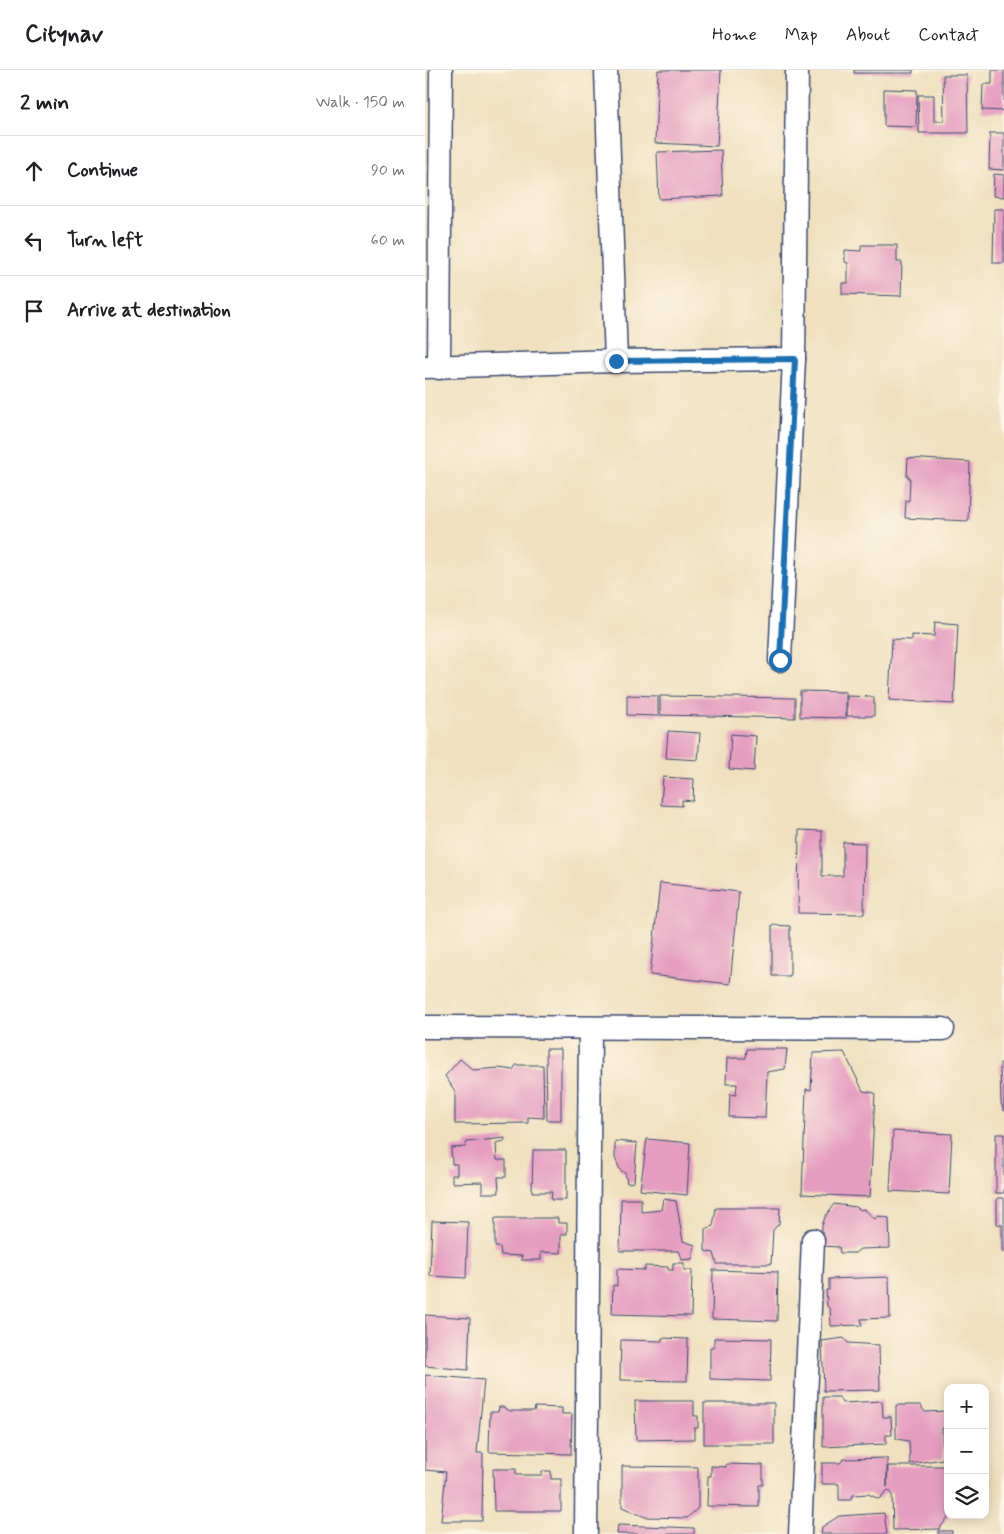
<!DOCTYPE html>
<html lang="en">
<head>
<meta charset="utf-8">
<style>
	:root { --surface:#fff; --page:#f6f6f6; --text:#202124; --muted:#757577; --line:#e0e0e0 }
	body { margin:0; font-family:Mynerve,sans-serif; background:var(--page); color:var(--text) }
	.controls { position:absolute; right:15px; bottom:15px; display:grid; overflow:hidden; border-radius:10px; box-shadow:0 2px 12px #0003 }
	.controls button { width:45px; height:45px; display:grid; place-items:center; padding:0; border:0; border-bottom:1px solid var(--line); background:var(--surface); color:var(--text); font:25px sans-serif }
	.stop { position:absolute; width:15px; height:15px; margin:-11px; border:4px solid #1f6fb2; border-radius:50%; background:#fff }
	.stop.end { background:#1f6fb2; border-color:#fff; box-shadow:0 1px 5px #0008 }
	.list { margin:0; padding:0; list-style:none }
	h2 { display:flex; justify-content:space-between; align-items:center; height:65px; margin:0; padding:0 20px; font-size:21px }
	h2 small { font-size:16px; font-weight:400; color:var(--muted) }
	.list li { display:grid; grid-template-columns:32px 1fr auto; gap:15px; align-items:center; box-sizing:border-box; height:70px; padding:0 20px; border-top:1px solid var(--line) }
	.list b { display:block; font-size:19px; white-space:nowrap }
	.list em { font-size:16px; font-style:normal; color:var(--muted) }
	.icon { flex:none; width:28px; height:28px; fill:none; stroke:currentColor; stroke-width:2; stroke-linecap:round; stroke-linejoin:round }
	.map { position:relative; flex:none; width:579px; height:1464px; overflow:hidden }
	header { display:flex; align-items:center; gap:30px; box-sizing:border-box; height:70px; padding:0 25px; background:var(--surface); border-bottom:1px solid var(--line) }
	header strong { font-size:24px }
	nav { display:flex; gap:28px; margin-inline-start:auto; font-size:18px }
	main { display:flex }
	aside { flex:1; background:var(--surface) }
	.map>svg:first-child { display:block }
	.building { fill:#e59ec0 }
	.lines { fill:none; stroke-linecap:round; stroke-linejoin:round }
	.minor-casing { stroke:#3b4a6d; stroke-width:25 }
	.minor { stroke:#fff; stroke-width:22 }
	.route { stroke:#1f6fb2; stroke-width:6 }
</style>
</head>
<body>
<header>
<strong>Citynav</strong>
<nav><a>Home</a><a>Map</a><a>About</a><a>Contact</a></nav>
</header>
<main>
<aside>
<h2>2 min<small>Walk · 150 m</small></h2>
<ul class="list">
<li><svg class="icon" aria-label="ahead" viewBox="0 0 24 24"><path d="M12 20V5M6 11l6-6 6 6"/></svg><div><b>Continue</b></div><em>90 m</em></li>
<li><svg class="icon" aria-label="left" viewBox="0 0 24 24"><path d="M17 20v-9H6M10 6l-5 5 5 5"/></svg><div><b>Turn left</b></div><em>60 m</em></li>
<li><svg class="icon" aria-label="arrive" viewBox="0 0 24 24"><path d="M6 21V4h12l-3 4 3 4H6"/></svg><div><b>Arrive at destination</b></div></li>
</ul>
</aside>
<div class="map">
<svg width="579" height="1464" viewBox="0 0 579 1464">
	<rect width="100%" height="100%" fill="#fcf5e5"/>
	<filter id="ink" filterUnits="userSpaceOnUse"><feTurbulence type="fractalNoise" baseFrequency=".02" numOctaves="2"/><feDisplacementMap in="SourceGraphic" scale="10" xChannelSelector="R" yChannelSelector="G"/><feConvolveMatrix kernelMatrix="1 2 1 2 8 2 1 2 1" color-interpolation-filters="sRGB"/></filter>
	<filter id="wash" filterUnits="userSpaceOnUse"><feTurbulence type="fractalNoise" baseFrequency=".0096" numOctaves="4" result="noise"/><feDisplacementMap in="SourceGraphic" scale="20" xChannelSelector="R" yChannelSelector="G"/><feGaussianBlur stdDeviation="1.12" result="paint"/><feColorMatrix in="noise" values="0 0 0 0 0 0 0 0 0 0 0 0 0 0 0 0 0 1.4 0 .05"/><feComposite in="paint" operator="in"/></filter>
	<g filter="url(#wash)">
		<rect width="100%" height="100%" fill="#f0e0bf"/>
		<g id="blocks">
			<g class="building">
				<path d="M 233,0 L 296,0 L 292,76 L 230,73 Z"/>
				<rect x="429" y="0" width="59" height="3"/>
				<path d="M 567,0 L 579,0 L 579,41 L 557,40 L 558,14 L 567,14 Z"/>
				<path d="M 518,5 L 542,5 L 543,63 L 494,63 L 493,25 L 509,25 L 509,51 L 519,51 Z"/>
				<path d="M 459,19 L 492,20 L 491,57 L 459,56 Z"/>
				<path d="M 565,63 L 579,63 L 579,100 L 564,99 Z"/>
				<path d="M 296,80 L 298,126 L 234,129 L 232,82 Z"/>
				<path d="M 569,104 L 579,105 L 579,127 L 568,126 Z"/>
				<path d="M 569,139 L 579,139 L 579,193 L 568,193 Z"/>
				<path d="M 436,175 L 472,175 L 472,192 L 477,192 L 476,226 L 417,224 L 417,213 L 423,213 L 423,193 L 420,192 L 420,180 L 436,181 Z"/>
				<path d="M 483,388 L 545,392 L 543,451 L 480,448 L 481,430 L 484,431 L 485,407 L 482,407 Z"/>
				<path d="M 510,552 L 533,554 L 529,634 L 464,630 L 467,569 L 487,570 L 487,565 L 509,566 Z"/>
				<path d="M 375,621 L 421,622 L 421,648 L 375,647 Z"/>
				<path d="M 202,625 L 233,626 L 233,646 L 202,645 Z"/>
				<path d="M 235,626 L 370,628 L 370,648 L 235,645 Z"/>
				<path d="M 422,626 L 449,627 L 449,646 L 422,646 Z"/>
				<path d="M 243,661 L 275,663 L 273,690 L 241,688 Z"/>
				<path d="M 306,664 L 331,666 L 329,701 L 304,699 Z"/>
				<path d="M 238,707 L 269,709 L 268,731 L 257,730 L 257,736 L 236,735 Z"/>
				<path d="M 374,760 L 397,761 L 397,806 L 418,806 L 418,772 L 440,773 L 439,844 L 373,843 Z"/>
				<path d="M 235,813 L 314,822 L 305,914 L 225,905 Z"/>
				<path d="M 347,855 L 365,856 L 365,906 L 347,906 Z"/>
				<path d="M 121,979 L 136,979 L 136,1050 L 122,1050 Z"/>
				<path d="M 322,979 L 362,979 L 360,999 L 342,1002 L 340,1048 L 304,1047 L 305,1024 L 311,1025 L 312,1014 L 301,1014 L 302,988 L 321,988 Z"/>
				<path d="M 419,982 L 438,1021 L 450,1023 L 445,1127 L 377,1124 L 381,1019 L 386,1020 L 388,983 Z"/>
				<path d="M 35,989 L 48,1000 L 74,998 L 88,1000 L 91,995 L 118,995 L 119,1048 L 103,1047 L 103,1053 L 30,1054 L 30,1021 L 20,1006 Z"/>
				<path d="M 575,993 L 579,993 L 579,1041 L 576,1033 Z"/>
				<path d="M 468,1061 L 527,1064 L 524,1124 L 465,1121 Z"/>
				<rect x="571" y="1064" width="8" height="59"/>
				<path d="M 80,1068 L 80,1071 L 71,1073 L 72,1090 L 81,1090 L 81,1107 L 73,1107 L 74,1123 L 57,1123 L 57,1112 L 27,1113 L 27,1105 L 32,1105 L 32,1094 L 27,1094 L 26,1078 L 40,1077 L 42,1072 Z"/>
				<path d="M 222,1069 L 265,1073 L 262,1125 L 215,1120 Z"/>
				<path d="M 190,1071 L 212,1073 L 209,1112 L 202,1113 L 200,1103 L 195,1100 L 190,1088 Z"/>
				<path d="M 108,1080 L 141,1080 L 141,1130 L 126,1130 L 127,1122 L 107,1122 Z"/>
				<path d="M 572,1128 L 579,1128 L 579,1182 L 577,1182 L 577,1155 L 572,1154 Z"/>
				<path d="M 196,1129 L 216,1129 L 216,1142 L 236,1140 L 238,1129 L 251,1131 L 258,1171 L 270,1175 L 267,1189 L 257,1190 L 253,1181 L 195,1181 Z"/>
				<path d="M 409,1134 L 431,1137 L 436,1140 L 439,1139 L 450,1149 L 453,1146 L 464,1148 L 465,1178 L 435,1179 L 430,1183 L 415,1183 L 414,1177 L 396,1176 L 397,1156 L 400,1147 Z"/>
				<path d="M 291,1138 L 355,1138 L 354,1154 L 348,1160 L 346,1194 L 292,1194 L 289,1183 L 280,1181 L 280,1159 L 288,1156 Z"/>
				<path d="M 70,1148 L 133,1148 L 133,1153 L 142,1153 L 142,1164 L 136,1164 L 136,1183 L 116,1182 L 116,1190 L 96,1190 L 97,1186 L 76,1185 L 75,1177 L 70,1177 Z"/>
				<path d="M 7,1151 L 43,1152 L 41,1208 L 5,1206 Z"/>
				<path d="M 248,1193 L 259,1193 L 259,1200 L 267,1200 L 266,1246 L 187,1244 L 188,1215 L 192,1216 L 192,1199 L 220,1200 L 220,1196 L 243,1197 L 243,1200 L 248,1200 Z"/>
				<path d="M 288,1200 L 353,1202 L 352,1251 L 287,1249 Z"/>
				<path d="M 464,1207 L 465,1248 L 436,1249 L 437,1255 L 406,1256 L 405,1239 L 402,1236 L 401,1220 L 404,1220 L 404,1209 Z"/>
				<path d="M 0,1245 L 45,1248 L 43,1300 L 0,1296 Z"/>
				<path d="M 237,1268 L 263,1269 L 262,1311 L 195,1310 L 196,1270 L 237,1271 Z"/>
				<path d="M 289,1268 L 346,1269 L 345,1311 L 285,1309 L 285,1277 L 289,1277 Z"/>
				<path d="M 419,1268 L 423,1273 L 454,1275 L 455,1320 L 399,1321 L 397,1271 Z"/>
				<path d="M 0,1305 L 59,1310 L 52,1383 L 58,1383 L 57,1451 L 16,1451 L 21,1402 L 0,1400 Z"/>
				<path d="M 398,1327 L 414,1327 L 417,1333 L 457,1331 L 458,1347 L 466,1347 L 467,1365 L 461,1365 L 461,1374 L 398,1377 Z"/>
				<path d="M 210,1331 L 269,1331 L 269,1346 L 273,1346 L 273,1358 L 269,1358 L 269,1369 L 211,1370 Z"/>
				<rect x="279" y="1333" width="70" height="41"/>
				<path d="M 471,1335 L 495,1335 L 500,1342 L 523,1341 L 523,1357 L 517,1358 L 518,1389 L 485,1394 L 484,1371 L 471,1369 Z"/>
				<path d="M 74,1337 L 78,1337 L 85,1341 L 109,1341 L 110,1337 L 137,1338 L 137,1344 L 147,1344 L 146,1384 L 64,1382 L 65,1342 L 73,1342 Z"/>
				<path d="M 462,1388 L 462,1417 L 463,1396 L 523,1396 L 523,1445 L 525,1445 L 514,1459 L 468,1460 L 467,1423 L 463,1420 L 454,1429 L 443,1424 L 428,1425 L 425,1430 L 414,1430 L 414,1414 L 397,1414 L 397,1393 L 415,1393 L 419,1389 Z"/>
				<path d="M 301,1394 L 338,1395 L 338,1415 L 334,1415 L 334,1437 L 282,1436 L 283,1406 L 286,1406 L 286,1396 L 301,1397 Z"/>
				<path d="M 197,1396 L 273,1397 L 273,1438 L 262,1448 L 220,1447 L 197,1437 Z"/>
				<path d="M 68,1399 L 91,1399 L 91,1405 L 117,1405 L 117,1401 L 126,1401 L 126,1409 L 136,1409 L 136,1441 L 69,1441 Z"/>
				<path d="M 459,1443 L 462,1464 L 396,1464 L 397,1457 L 414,1446 Z"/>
				<path d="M 193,1455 L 269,1458 L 269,1464 L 192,1464 Z"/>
				<rect x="513" y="1461" width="14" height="3"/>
			</g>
		</g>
	</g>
	<g filter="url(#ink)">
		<use href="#blocks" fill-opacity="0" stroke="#3b4a6d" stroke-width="1"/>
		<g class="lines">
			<g class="minor-casing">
				<g id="minor">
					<path d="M 181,0 L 191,291"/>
					<path d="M 0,297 L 191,291 L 369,289"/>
					<path d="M 14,298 L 16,0"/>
					<path d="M 355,590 L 369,289 L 372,0"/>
					<path d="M 0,957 L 518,959"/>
					<path d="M 161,1464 L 165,958"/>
					<path d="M 375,1464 L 388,1170"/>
				</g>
			</g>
			<use href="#minor" class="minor"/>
		</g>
	</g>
	<g class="lines" filter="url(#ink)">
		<path class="route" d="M 191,291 L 370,289 L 355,590"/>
	</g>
</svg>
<div class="controls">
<button>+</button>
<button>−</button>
<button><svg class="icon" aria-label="layers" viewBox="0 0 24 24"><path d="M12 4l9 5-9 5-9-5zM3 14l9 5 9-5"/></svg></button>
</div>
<div class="stop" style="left:355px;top:590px"></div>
<div class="stop end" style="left:191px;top:291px"></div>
</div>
</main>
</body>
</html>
